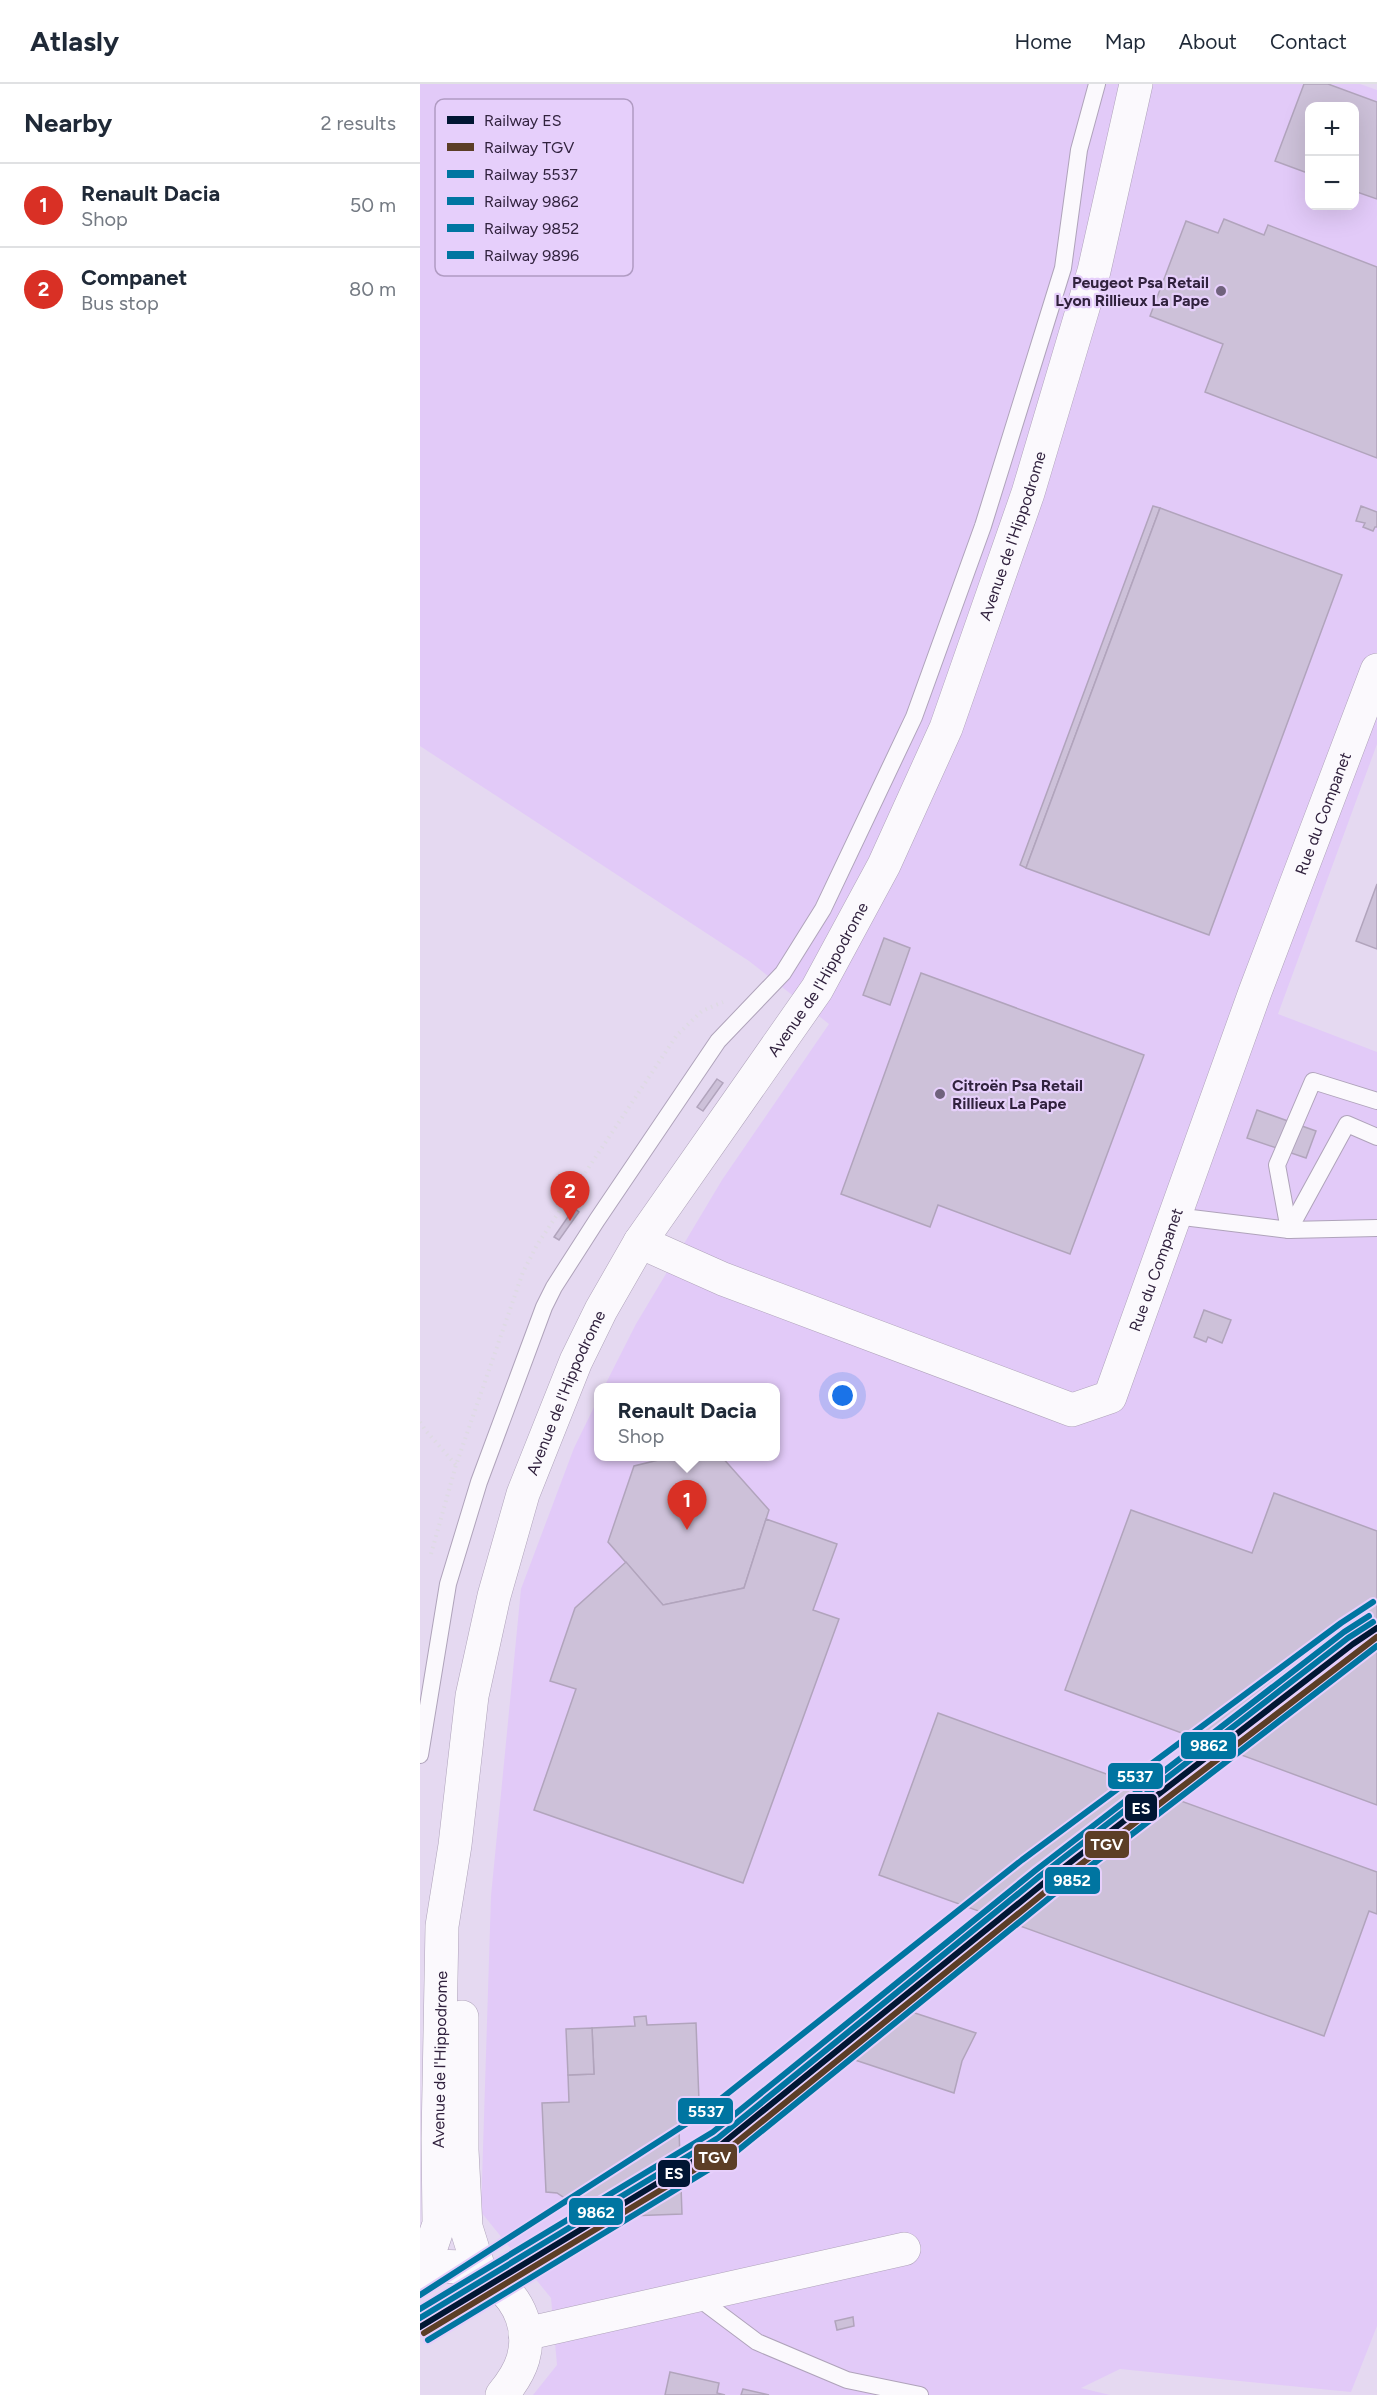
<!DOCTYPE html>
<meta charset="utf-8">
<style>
:root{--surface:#fff;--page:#f2f2f3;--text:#1f2937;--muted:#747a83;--line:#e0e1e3;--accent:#d93025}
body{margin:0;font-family:Figtree,sans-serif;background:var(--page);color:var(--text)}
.controls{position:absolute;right:18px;top:18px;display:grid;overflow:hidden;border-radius:12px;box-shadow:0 6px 24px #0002}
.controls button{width:54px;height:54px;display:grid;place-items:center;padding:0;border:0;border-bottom:2px solid var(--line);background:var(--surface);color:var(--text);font:30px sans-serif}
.you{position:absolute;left:423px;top:1312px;width:21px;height:21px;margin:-15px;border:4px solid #fff;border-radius:50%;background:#1a73e8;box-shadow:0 0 0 9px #1a73e833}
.badge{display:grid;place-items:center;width:39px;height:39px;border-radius:50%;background:var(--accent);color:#fff;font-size:20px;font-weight:700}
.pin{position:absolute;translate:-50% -50px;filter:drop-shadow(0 2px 3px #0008)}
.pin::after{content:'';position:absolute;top:32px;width:21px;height:18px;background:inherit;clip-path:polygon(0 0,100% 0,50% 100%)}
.popup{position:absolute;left:174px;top:1299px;width:186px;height:78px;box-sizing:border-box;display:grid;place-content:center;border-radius:12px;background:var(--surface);filter:drop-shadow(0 2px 4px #0005);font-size:20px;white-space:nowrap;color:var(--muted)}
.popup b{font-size:22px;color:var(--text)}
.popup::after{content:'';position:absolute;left:50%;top:100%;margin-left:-12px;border:12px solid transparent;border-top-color:var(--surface)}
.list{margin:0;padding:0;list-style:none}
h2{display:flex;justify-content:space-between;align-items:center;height:78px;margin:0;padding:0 24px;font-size:26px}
h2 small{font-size:20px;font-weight:400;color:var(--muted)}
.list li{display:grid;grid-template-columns:39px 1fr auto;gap:18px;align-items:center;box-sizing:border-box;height:84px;padding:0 24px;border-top:2px solid var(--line)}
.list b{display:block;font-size:22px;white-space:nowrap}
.list p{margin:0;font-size:20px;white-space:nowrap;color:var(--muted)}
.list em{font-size:20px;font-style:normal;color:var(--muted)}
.map{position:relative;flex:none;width:957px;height:2311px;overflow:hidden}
header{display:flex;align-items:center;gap:36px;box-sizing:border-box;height:84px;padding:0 30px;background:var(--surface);border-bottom:2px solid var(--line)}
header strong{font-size:28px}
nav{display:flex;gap:33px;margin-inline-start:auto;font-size:21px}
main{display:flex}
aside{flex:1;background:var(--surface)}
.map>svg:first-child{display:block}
.built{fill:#e2caf8;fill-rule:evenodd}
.building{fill:#cdc1d9;stroke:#b1a4bc;stroke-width:1.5}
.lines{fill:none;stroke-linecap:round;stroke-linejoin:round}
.lane-casing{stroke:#afa3ba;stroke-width:18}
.street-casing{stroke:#afa3ba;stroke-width:34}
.secondary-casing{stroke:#afa3ba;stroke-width:34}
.path{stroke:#dedae3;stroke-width:4;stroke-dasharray:1.5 4.5;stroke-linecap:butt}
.lane{stroke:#fbf9fd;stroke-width:16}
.street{stroke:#fbf9fd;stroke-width:33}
.secondary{stroke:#fbf9fd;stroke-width:33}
.rail-1-casing{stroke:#e6cffb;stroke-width:10}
.rail-2-casing{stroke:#e6cffb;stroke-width:10}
.rail-3-casing{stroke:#e6cffb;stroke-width:10}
.rail-4-casing{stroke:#e6cffb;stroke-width:10}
.rail-5-casing{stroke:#e6cffb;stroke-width:10}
.rail-6-casing{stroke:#e6cffb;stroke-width:10}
.rail-1{stroke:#011633;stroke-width:6}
.rail-2{stroke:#5c3e26;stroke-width:6}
.rail-3{stroke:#0075a1;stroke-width:6}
.rail-4{stroke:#0075a1;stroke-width:6}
.rail-5{stroke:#0075a1;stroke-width:6}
.rail-6{stroke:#0075a1;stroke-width:6}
.poi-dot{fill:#70627d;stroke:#e6cffb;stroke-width:2}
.labels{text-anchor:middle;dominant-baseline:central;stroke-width:4.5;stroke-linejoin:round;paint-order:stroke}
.poi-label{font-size:16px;font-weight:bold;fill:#31223e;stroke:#e6cffb;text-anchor:end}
.street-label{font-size:16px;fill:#31223e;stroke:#e6cffb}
.key{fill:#e6cffb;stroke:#b09bc2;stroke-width:1.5}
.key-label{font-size:16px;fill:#31223e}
.line-badge{stroke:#e6cffb;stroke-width:2}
.badge-label{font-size:16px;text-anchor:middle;font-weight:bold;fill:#fff}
</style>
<header>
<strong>Atlasly</strong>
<nav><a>Home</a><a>Map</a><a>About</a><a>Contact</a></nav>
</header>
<main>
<aside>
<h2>Nearby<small>2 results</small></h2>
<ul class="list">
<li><span class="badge">1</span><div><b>Renault Dacia</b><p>Shop</p></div><em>50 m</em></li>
<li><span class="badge">2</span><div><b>Companet</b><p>Bus stop</p></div><em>80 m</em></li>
</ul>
</aside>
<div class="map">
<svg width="957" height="2311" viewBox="0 0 957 2311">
<rect width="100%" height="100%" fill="#e5d9f1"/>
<path class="built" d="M0,0H940L957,6V660L858,930L957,968V2242L931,2308L700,2285L661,2304L690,2311H113L137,2281L131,2214L61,2128L71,1812L101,1505L154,1364L178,1315V1372H356V1304L184,1303L216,1240L302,1096L409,940L329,877L0,662ZM890,22H934V122H890Z"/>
<g class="building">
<polygon points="884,0 908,0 957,18 957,115 934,107 934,22 890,22 890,90 855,77"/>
<polygon points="804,135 844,151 848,141 957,183 957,374 785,308 803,260 730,232 766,137 798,149"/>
<polygon points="733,422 740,424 606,784 600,781"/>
<polygon points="941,422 957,428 957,443 955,443 953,447 943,443 945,439 936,437"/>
<polygon points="740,424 922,491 789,851 606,784"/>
<polygon points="957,800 957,865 936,857"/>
<polygon points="464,854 490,864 470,921 443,911"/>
<polygon points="501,889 724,971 650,1170 518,1121 510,1143 421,1110"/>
<polygon points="297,995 303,999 283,1027 277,1023"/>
<polygon points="837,1026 896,1047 886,1074 827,1054"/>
<polygon points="154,1124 159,1128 139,1156 134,1153"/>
<polygon points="784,1226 811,1236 802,1259 788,1253 786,1258 774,1253"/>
<polygon points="255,1372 301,1372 349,1426 324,1504 243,1521 188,1458 214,1382"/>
<polygon points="854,1409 957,1447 957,1721 645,1606 711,1426 832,1469"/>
<polygon points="346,1435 417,1460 393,1526 419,1535 323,1799 114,1726 156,1605 130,1597 155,1524 206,1478 243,1521 324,1504"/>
<polygon points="518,1629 957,1788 957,1830 949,1827 904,1952 459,1791"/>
<polygon points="455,1916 556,1949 542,1977 534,2009 435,1976"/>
<polygon points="226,1932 227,1941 276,1939 279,2017 258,2018 262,2130 154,2134 151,2122 146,2115 137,2109 126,2108 122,2019 149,2018 148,1991 174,1990 172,1944 215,1942 214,1933"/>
<polygon points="172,1944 174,1990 148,1991 146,1945"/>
<polygon points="433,2233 434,2242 417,2246 415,2237"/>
<polygon points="250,2288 299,2299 297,2309 305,2311 245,2311"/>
<polygon points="323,2305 349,2311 321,2311"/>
</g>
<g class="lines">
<defs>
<g id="lane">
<polyline points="755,1132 869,1146 957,1144"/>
<polyline points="869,1146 857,1081 893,997 957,1017"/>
<polyline points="869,1146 927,1040 957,1053"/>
<polyline points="0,1671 28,1500 59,1398 124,1223 134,1203 177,1136 298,957 363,889 403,825 494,633 563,442 643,184 659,66 677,0"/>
<polyline points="277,2213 337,2258 427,2296 500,2311"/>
</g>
<g id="street">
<path id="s1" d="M220,1158L303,1195L652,1326L690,1313L835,908L957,586"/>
<polyline points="105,2250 484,2165"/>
</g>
<g id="secondary">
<polyline points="42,1933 42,2066 46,2143 60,2188"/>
<path id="s2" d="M3,2187L19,2140L18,2055L22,1842L35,1761L52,1612L74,1512L103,1410L156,1277L181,1226L220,1158L397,905L464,781L526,644L608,409L674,187L716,0"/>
<path d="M0,2189C55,2164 120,2216 103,2275C99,2289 91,2300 82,2311"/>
</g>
</defs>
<use href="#lane" class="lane-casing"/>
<use href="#street" class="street-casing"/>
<use href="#secondary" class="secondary-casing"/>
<g class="path">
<polyline points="0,1338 6,1347 36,1381"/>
<polyline points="11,1470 36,1381 103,1188 117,1161 257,951 282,927 303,918"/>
</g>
<use href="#lane" class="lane"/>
<use href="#street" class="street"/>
<use href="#secondary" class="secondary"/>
<defs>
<polyline id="rail-1" points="0,2243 302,2060 625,1798 933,1560 957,1544"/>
<polyline id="rail-2" points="4,2249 307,2066 630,1804 957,1553"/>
<polyline id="rail-3" points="0,2211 283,2029 602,1776 921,1539 953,1518"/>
<polyline id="rail-4" points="0,2234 298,2054 620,1792 928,1554 953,1538"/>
<polyline id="rail-5" points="8,2256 311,2072 634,1810 957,1562"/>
<polyline id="rail-6" points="0,2225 293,2048 616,1786 924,1548 949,1532"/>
</defs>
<use href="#rail-1" class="rail-1-casing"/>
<use href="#rail-2" class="rail-2-casing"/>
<use href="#rail-3" class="rail-3-casing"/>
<use href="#rail-4" class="rail-4-casing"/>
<use href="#rail-5" class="rail-5-casing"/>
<use href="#rail-6" class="rail-6-casing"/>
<use href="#rail-1" class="rail-1"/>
<use href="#rail-2" class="rail-2"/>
<use href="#rail-3" class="rail-3"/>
<use href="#rail-4" class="rail-4"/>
<use href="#rail-5" class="rail-5"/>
<use href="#rail-6" class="rail-6"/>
</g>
<g class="poi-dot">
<circle cx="801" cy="207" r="6"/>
<circle cx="520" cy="1010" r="6"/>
</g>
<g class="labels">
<g class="poi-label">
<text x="789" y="198">Peugeot Psa Retail<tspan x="789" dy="18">Lyon Rillieux La Pape</tspan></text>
<text x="532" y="1001" text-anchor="start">Citroën Psa Retail<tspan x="532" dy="18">Rillieux La Pape</tspan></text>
</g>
<g class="street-label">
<text stroke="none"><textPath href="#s2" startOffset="1870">Avenue de l'Hippodrome</textPath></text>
<text stroke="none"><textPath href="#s1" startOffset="1125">Rue du Companet</textPath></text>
<text stroke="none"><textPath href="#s2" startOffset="1384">Avenue de l'Hippodrome</textPath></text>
<text stroke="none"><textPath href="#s1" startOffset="639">Rue du Companet</textPath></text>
<text stroke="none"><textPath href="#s2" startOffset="898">Avenue de l'Hippodrome</textPath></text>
<text stroke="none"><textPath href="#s2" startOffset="214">Avenue de l'Hippodrome</textPath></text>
</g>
</g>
<rect x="15" y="15" width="198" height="177" rx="9" class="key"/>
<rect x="27" y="32" width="27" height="8" fill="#011633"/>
<rect x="27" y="59" width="27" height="8" fill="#5c3e26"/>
<rect x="27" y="86" width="27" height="8" fill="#0075a1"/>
<rect x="27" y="113" width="27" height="8" fill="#0075a1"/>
<rect x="27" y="140" width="27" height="8" fill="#0075a1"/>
<rect x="27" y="167" width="27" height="8" fill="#0075a1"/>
<g class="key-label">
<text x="64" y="42">Railway ES</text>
<text x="64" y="69">Railway TGV</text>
<text x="64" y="96">Railway 5537</text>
<text x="64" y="123">Railway 9862</text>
<text x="64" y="150">Railway 9852</text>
<text x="64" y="177">Railway 9896</text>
</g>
<g class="line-badge">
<rect x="760" y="1647" width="57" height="29" rx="6" fill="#0075a1"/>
<rect x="687" y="1678" width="57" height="28" rx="6" fill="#0075a1"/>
<rect x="704" y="1709" width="34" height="29" rx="6" fill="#011633"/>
<rect x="664" y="1746" width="46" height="29" rx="6" fill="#5c3e26"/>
<rect x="624" y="1782" width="57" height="29" rx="6" fill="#0075a1"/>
<rect x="257" y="2013" width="57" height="28" rx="6" fill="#0075a1"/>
<rect x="273" y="2059" width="45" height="28" rx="6" fill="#5c3e26"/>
<rect x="237" y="2075" width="34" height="29" rx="6" fill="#011633"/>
<rect x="148" y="2113" width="56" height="29" rx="6" fill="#0075a1"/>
</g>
<g class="badge-label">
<text x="789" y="1667">9862</text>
<text x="715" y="1698">5537</text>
<text x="721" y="1730">ES</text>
<text x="687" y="1766">TGV</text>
<text x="652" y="1802">9852</text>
<text x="286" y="2033">5537</text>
<text x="295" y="2079">TGV</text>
<text x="254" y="2095">ES</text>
<text x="176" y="2134">9862</text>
</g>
</svg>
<div class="controls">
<button>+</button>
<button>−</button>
</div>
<div class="you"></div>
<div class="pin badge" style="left:267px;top:1446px">1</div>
<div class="popup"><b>Renault Dacia</b>Shop</div>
<div class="pin badge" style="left:150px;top:1137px">2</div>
</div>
</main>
